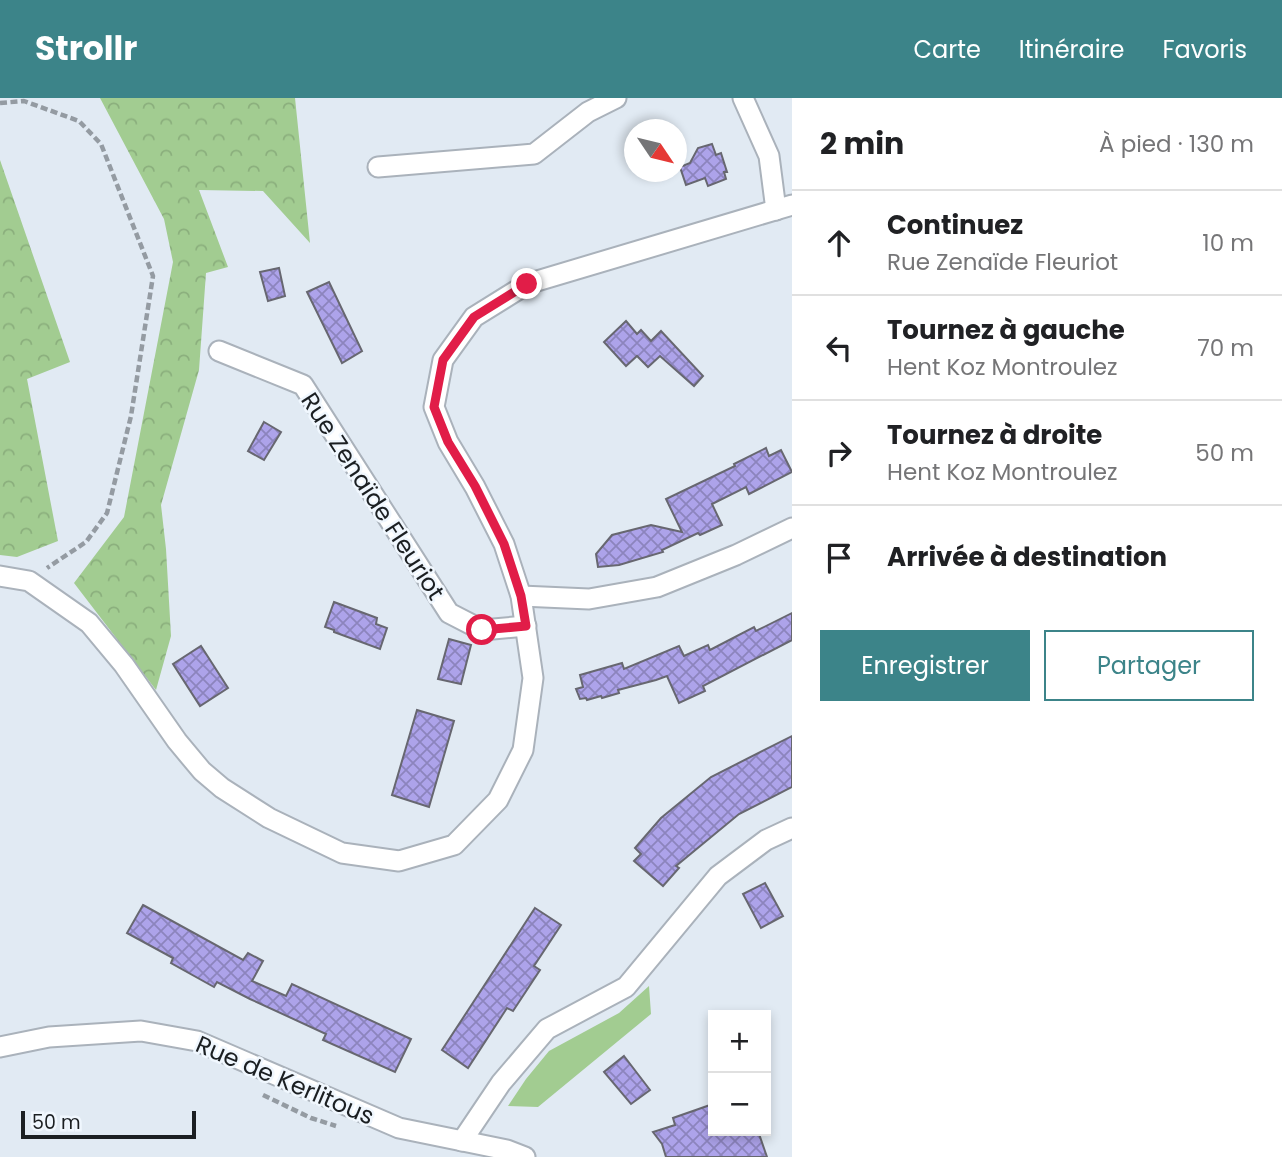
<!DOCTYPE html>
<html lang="fr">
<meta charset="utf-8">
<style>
:root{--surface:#fff;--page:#f2f2f2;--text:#202124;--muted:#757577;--line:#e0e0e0;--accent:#3c8489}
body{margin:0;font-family:Poppins,sans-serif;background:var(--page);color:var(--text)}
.controls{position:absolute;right:21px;bottom:21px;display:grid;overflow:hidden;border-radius:0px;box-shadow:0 4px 10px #0003}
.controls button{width:63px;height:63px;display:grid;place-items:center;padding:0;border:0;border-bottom:2px solid var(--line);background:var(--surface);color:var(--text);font:35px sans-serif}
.compass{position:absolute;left:624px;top:21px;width:63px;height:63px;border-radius:50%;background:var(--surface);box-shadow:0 4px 10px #0003;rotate:125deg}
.scale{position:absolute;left:21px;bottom:18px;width:175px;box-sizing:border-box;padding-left:7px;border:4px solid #1b1f22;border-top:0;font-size:19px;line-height:24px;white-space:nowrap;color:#1b1f22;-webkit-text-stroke:5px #f0f7fe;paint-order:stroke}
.stop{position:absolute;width:21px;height:21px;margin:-16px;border:5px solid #e11d48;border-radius:50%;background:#fff}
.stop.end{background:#e11d48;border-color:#fff;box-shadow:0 2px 7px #0008}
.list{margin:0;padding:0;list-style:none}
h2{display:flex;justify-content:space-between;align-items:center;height:91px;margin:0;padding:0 28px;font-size:30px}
h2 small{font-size:23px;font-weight:400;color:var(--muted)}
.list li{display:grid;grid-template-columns:46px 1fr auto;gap:21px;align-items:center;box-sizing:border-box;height:105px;padding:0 28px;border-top:2px solid var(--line)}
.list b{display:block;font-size:26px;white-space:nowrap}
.list p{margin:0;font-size:23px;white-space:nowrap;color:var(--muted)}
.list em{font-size:23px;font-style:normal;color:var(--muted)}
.actions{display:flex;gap:14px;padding:21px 28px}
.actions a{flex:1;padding:16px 0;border:2px solid var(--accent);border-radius:0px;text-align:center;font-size:24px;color:var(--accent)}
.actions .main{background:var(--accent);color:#fff}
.icon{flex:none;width:38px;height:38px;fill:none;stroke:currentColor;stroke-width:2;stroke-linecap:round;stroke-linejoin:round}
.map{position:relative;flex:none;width:792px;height:1059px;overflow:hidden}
header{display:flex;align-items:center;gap:42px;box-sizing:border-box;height:98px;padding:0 35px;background:var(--accent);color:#fff}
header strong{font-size:33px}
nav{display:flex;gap:38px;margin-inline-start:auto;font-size:24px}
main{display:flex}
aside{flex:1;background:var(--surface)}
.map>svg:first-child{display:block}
.grass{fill:#a2cc91}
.forest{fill:url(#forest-crowns)}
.building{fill:url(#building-cross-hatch);stroke:#676770;stroke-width:2}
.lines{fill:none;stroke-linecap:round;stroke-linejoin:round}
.street-casing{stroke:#aab2bb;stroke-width:23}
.path{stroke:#949ba2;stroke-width:4.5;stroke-dasharray:7 3.5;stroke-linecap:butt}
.street{stroke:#fff;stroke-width:19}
.route{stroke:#e11d48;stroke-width:9}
.labels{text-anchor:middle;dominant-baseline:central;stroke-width:5;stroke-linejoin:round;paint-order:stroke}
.street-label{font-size:24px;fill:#1b1f22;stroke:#f0f7fe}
</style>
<header>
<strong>Strollr</strong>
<nav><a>Carte</a><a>Itinéraire</a><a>Favoris</a></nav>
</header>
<main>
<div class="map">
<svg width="792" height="1059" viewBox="0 0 792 1059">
<defs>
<pattern id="forest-crowns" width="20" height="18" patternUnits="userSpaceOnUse" patternTransform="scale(1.75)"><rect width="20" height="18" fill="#a2cc91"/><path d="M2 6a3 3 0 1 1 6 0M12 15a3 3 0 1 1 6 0" fill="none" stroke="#8baf7d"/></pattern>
<pattern id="building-cross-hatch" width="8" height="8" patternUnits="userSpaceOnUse" patternTransform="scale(1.75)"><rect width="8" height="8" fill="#ada3ea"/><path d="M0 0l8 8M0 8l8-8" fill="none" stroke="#8c84bd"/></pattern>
</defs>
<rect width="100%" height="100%" fill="#e1eaf3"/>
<polygon class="grass" points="649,888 651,916 538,1009 508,1008 526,981 549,953 619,915"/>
<g class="forest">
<polygon points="100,0 295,0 310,145 263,93 199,92 228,169 206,175 199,272 161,407 166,451 171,538 156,592 74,485 124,419 173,164 164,121"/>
<polygon points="0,62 70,264 27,281 58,443 17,459 0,457"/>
</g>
<g class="building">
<polygon points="712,46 716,57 721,55 727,74 724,74 726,81 708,88 705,80 686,87 680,69 690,65 698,50"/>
<polygon points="279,170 285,198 268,203 260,174"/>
<polygon points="329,184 362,253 342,265 307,194"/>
<polygon points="626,223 637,236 641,232 651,243 661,233 703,278 694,288 660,258 648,269 637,258 626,268 604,244"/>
<polygon points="264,324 281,334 264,362 248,353"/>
<polygon points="766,350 769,358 781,352 792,374 749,396 746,389 712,406 722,427 700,437 698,435 662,452 663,454 619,467 598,469 596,456 612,437 651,427 682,434 666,401 735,368 734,366"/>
<polygon points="334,504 377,520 376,526 387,530 380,551 334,534 334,532 325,529"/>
<polygon points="792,515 792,542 703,588 705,593 679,605 667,578 656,582 618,592 619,595 602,600 601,598 587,602 586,600 580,601 576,591 583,589 580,577 622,565 624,571 679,548 684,558 708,547 710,552 754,529 756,533"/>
<polygon points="449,541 471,547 461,586 438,581"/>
<polygon points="201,548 228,590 200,608 173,566"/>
<polygon points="417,612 454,623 429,709 392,697"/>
<polygon points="792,638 792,689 739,716 676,768 679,770 663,788 634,763 641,756 635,750 661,720 711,679"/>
<polygon points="765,785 783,818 761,830 743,796"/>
<polygon points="143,807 243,862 248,855 263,863 252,883 286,898 292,886 411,941 395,974 323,942 326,936 250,901 217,884 214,889 171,865 173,860 127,835"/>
<polygon points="535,810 561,827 534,868 540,872 513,913 507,910 468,970 442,952"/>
<polygon points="624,958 650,992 631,1006 604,974"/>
<polygon points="713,1006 713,1033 758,1033 767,1059 666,1059 662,1046 653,1034 675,1027 673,1020"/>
</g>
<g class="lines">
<defs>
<g id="street">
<polyline points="743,0 769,58 776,112"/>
<polyline points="378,69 534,56 588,14 616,0"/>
<polyline points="219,253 303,287 449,515 482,532 526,528"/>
<polyline points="0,478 29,483 89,525 124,567 177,643 202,673 222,690 269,720 342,755 399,763 454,747 498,702 523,652 533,580 521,498 504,446 475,389 448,344 434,309 443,262 474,219 527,186 792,107"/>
<polyline points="521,498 589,501 657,489 736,457 792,430"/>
<polyline points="0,949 49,939 141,933 197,943 399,1030 507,1052 525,1059"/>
<polyline points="462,1043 501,985 547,931 626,889 718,778 766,742 792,730"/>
</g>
</defs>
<use href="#street" class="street-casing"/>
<g class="path">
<polyline points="0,5 24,3 79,23 101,46 153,178 131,318 107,415 86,444 47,470"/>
<polyline points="263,997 311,1020 336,1028"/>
</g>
<use href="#street" class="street"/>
</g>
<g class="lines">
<polyline class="route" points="482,532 526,528 521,498 504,446 475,388 448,344 434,309 443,262 474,219 527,186"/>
</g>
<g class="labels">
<g class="street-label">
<text transform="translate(373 398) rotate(57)">Rue Zenaïde Fleuriot</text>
<text transform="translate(285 982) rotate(23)">Rue de Kerlitous</text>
</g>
</g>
</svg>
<div class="controls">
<button>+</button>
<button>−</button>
</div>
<svg class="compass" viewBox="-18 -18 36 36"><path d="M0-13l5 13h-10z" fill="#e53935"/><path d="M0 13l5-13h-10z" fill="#757577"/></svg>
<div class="scale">50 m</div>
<div class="stop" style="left:482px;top:532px"></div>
<div class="stop end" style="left:527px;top:186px"></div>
</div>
<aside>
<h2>2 min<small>À pied · 130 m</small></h2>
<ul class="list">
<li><svg class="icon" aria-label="ahead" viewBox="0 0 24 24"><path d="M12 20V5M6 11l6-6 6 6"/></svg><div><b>Continuez</b><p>Rue Zenaïde Fleuriot</p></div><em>10 m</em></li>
<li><svg class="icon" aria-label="left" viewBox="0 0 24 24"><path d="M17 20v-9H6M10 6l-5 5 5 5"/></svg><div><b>Tournez à gauche</b><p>Hent Koz Montroulez</p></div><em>70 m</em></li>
<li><svg class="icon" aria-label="right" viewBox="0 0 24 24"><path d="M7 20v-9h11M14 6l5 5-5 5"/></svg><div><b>Tournez à droite</b><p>Hent Koz Montroulez</p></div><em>50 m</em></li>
<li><svg class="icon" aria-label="arrive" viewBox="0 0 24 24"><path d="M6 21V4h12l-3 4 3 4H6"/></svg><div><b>Arrivée à destination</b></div></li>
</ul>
<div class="actions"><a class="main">Enregistrer</a><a>Partager</a></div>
</aside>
</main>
